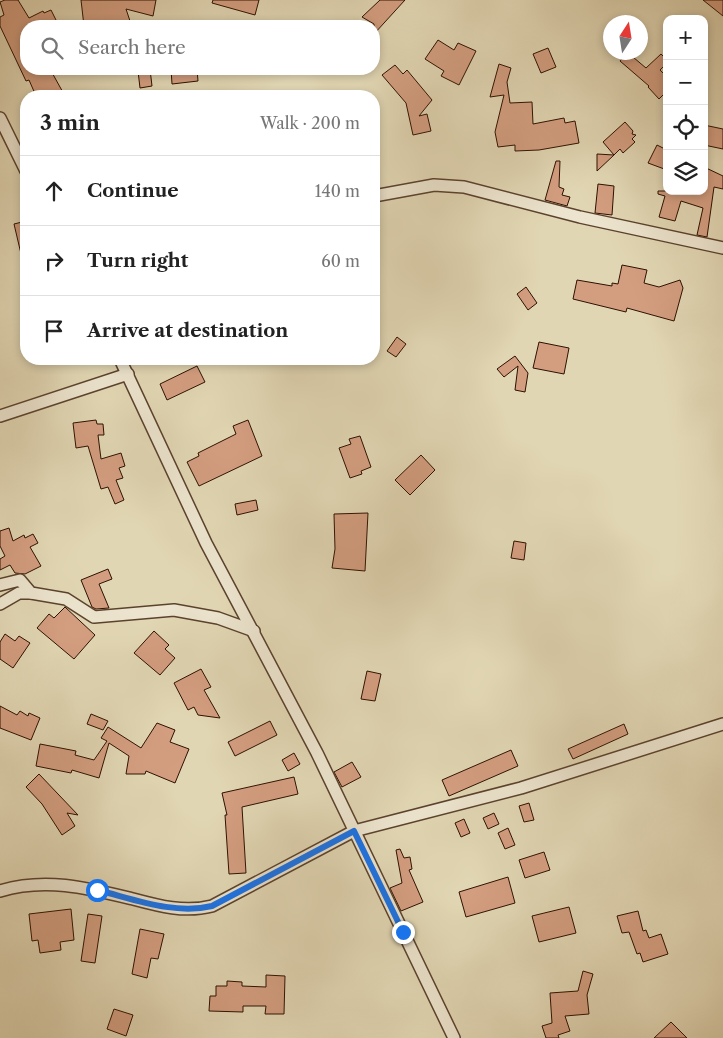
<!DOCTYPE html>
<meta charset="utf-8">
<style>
:root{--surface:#fff;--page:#f2f2f2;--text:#222;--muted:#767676;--line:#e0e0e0}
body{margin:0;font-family:"Libre Caslon Text",serif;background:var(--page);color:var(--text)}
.controls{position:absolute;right:15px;top:15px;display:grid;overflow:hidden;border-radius:10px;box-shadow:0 2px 8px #0003}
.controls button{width:45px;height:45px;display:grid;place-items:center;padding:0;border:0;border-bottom:1px solid var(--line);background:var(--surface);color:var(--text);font:25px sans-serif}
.compass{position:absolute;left:603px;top:15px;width:45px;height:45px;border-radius:50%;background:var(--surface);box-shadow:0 2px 8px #0003;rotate:12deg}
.stop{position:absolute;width:15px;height:15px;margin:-11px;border:4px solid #1a73e8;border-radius:50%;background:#fff}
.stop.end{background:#1a73e8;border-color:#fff;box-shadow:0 1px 5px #0008}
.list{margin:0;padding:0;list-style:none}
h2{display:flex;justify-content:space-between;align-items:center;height:65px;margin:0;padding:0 20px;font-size:21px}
h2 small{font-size:16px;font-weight:400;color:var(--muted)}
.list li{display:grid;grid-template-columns:32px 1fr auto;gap:15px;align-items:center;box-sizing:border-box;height:70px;padding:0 20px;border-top:1px solid var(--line)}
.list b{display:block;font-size:19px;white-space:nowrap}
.list em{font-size:16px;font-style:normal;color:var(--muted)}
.icon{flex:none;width:28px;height:28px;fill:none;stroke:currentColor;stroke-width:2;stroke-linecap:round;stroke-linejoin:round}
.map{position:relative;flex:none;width:723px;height:1038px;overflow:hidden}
.search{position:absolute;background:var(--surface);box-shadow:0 2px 8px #0003;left:20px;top:20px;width:360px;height:55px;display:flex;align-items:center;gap:12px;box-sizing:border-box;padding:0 18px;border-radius:20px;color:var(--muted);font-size:19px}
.panel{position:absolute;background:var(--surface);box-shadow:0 2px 8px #0003;left:20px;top:90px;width:360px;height:275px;border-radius:20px}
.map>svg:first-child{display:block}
.building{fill:#d39e80;stroke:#2e1000}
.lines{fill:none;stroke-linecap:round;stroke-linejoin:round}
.street-casing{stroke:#5b422d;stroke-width:14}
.street{stroke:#ece4ce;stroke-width:11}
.route{stroke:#1a73e8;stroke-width:6}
</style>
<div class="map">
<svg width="723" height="1038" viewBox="0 0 723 1038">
<rect width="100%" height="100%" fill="#e1d6b3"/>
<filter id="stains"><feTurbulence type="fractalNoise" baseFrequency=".004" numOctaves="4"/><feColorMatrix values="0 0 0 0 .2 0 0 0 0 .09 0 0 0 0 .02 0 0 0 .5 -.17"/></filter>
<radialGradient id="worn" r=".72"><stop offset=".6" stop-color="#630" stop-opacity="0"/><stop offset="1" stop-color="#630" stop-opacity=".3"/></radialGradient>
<g class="building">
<polygon points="5,0 18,0 29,18 43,11 44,13 51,10 59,26 26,26 26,69 50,69 65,96 36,96 29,80 26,81 0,26 0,17 4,15 0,2"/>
<polygon points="81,0 156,0 153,16 126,9 130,21 116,26 84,26"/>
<polygon points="213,0 259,0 255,15 212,3"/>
<polygon points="380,0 405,0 374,34 374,24 362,17"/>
<polygon points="703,0 723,0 723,16"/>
<polygon points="438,40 454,50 458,43 476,51 459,85 441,76 444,71 425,59"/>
<polygon points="548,48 556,67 541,73 533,54"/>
<polygon points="627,52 646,68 661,54 667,60 667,63 660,70 667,77 667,91 659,99 648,87 649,86 620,61"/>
<polygon points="499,64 511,68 507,82 510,103 532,102 533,124 564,118 565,123 575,121 579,143 539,150 515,151 515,145 498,147 495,132 504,95 490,97"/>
<polygon points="395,65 403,74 407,70 432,100 419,116 427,114 431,131 413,135 406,103 382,75"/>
<polygon points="150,69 152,86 140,88 138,71"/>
<polygon points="171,69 197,69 198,81 172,84"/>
<polygon points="625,122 633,131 632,134 636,135 632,139 635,142 623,153 620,149 614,155 603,142"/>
<polygon points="704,125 723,129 723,149 704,145"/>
<polygon points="657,145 667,150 667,170 648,163"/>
<polygon points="597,154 614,155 597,171"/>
<polygon points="556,161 560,161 559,187 564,189 562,195 570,197 567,206 545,200"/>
<polygon points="704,167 723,176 723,189 714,187 707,237 697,235 703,208 681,201 675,221 659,217 665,196 658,194 658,191 704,191"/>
<polygon points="598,184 614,186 612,215 595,213"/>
<polygon points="26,221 26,258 22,258 14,224"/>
<polygon points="622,265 647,270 644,283 659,287 680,280 683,288 674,321 627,308 626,312 573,299 577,280 612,286 612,283 618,284"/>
<polygon points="526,287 537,303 528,310 517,294"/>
<polygon points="397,337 406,344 396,357 387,351"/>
<polygon points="539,342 569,348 564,374 533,368"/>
<polygon points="515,356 528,373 525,392 515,390 518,366 504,377 497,369"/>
<polygon points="197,366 205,382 167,400 160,384"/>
<polygon points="96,420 97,424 103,424 104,435 98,435 101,459 121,453 125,466 119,468 123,478 116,480 124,500 115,504 108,487 101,489 88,446 76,448 73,423"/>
<polygon points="248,420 262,456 199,486 187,462 199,456 198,453 236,434 233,426"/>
<polygon points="360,436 371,467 361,471 362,474 350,478 339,448 351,444 349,439"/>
<polygon points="421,455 435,470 410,495 395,480"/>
<polygon points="256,500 258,510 237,515 235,504"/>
<polygon points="368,513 365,571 332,568 335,549 334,514"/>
<polygon points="9,528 13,541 24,535 25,538 33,534 38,543 30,547 41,566 25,574 15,573 10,565 0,570 0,559 5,556 0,546 0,531"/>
<polygon points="514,541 526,543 524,560 511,558"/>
<polygon points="108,569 112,579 99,584 109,608 96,609 92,607 81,580"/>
<polygon points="65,607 95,635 74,659 37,628 49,614 54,618"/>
<polygon points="154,631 169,645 165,649 175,658 160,675 134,653"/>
<polygon points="5,634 15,641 19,636 30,643 13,668 0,659 0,642"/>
<polygon points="201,669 211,687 204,690 220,718 198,715 194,707 188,710 174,683"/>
<polygon points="367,671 381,674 375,701 361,699"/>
<polygon points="0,706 17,715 20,711 28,716 29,713 40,718 31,740 0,728"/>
<polygon points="91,714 108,721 103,730 87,724"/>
<polygon points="270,721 277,735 235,756 228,742"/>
<polygon points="157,723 175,730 170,742 189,749 175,783 146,771 145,774 126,774 129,756 109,743 99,778 72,770 71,773 36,766 40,744 76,751 75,755 94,760 107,741 101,738 108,727 141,748"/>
<polygon points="624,724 628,734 573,759 568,749"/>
<polygon points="511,750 518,766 449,796 442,780"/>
<polygon points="294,753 300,764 288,771 282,760"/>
<polygon points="352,762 361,777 342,787 334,772"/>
<polygon points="39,774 78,815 67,813 75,826 62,835 42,804 26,787"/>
<polygon points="294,777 298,794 242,807 246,873 229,874 225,815 227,815 222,793"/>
<polygon points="529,803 534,820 524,822 519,806"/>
<polygon points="494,813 499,824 488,829 483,818"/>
<polygon points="464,819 470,833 461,837 455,823"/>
<polygon points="508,828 515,845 505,849 498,833"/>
<polygon points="400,849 404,858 410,857 412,869 409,870 423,902 401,911 390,888 402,883 396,850"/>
<polygon points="544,852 550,870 525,878 519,860"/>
<polygon points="508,877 515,903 466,917 459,892"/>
<polygon points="569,907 576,933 539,942 532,916"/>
<polygon points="71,909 74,940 60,942 61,950 40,953 38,940 32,941 29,914"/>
<polygon points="638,911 643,931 646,930 649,938 661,934 668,954 643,962 640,953 637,954 629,932 622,933 617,916"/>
<polygon points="88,914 102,916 95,963 81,961"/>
<polygon points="140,929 164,934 158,959 151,958 147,978 132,974"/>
<polygon points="583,971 593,974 587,995 589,1014 565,1016 570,1031 558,1035 559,1038 546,1038 542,1026 552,1023 550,993 578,991"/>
<polygon points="266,975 285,976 284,1014 265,1014 266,1006 243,1006 243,1012 209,1011 210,996 216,996 216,986 227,986 227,981 242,982 242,986 266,987"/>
<polygon points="114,1009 133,1015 126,1036 107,1029"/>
<polygon points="671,1022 687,1038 654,1038"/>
</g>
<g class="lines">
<defs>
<g id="street">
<polyline points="0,118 26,171"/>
<polyline points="374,196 434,185 464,187 580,217 723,248"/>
<polyline points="120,359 206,543 317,753 454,1038"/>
<polyline points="0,416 128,374"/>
<polyline points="0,585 20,580 31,593 66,599 94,617 174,610 218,618 254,631"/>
<polyline points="0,604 19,593 31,593"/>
<path d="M0,891C45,877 88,888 133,899C159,906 185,913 212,906L354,831L521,788L723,724"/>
</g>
</defs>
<use href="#street" class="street-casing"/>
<use href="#street" class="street"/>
</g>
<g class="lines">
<path class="route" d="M97,890C134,899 174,915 212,906L354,831L403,932"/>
</g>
<rect width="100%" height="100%" filter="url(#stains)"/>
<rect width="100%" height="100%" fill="url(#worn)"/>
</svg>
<div class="controls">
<button>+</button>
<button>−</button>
<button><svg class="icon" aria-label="locate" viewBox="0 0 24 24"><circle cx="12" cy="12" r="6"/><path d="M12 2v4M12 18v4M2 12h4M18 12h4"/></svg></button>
<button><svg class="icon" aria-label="layers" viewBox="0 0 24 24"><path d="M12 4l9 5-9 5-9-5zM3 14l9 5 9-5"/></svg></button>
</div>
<svg class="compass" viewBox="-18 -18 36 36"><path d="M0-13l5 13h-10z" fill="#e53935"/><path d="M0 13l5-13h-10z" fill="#767676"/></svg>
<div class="stop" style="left:97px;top:890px"></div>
<div class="stop end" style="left:403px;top:932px"></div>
<div class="search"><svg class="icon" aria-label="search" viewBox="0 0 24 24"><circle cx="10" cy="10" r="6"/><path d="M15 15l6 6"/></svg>Search here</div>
<section class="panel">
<h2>3 min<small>Walk · 200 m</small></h2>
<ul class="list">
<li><svg class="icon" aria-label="ahead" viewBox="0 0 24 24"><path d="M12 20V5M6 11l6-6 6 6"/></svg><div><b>Continue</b></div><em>140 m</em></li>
<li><svg class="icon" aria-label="right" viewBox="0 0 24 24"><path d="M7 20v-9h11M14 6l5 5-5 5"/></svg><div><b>Turn right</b></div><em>60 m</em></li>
<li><svg class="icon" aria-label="arrive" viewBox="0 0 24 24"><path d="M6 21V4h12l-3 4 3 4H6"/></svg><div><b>Arrive at destination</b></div></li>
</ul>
</section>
</div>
